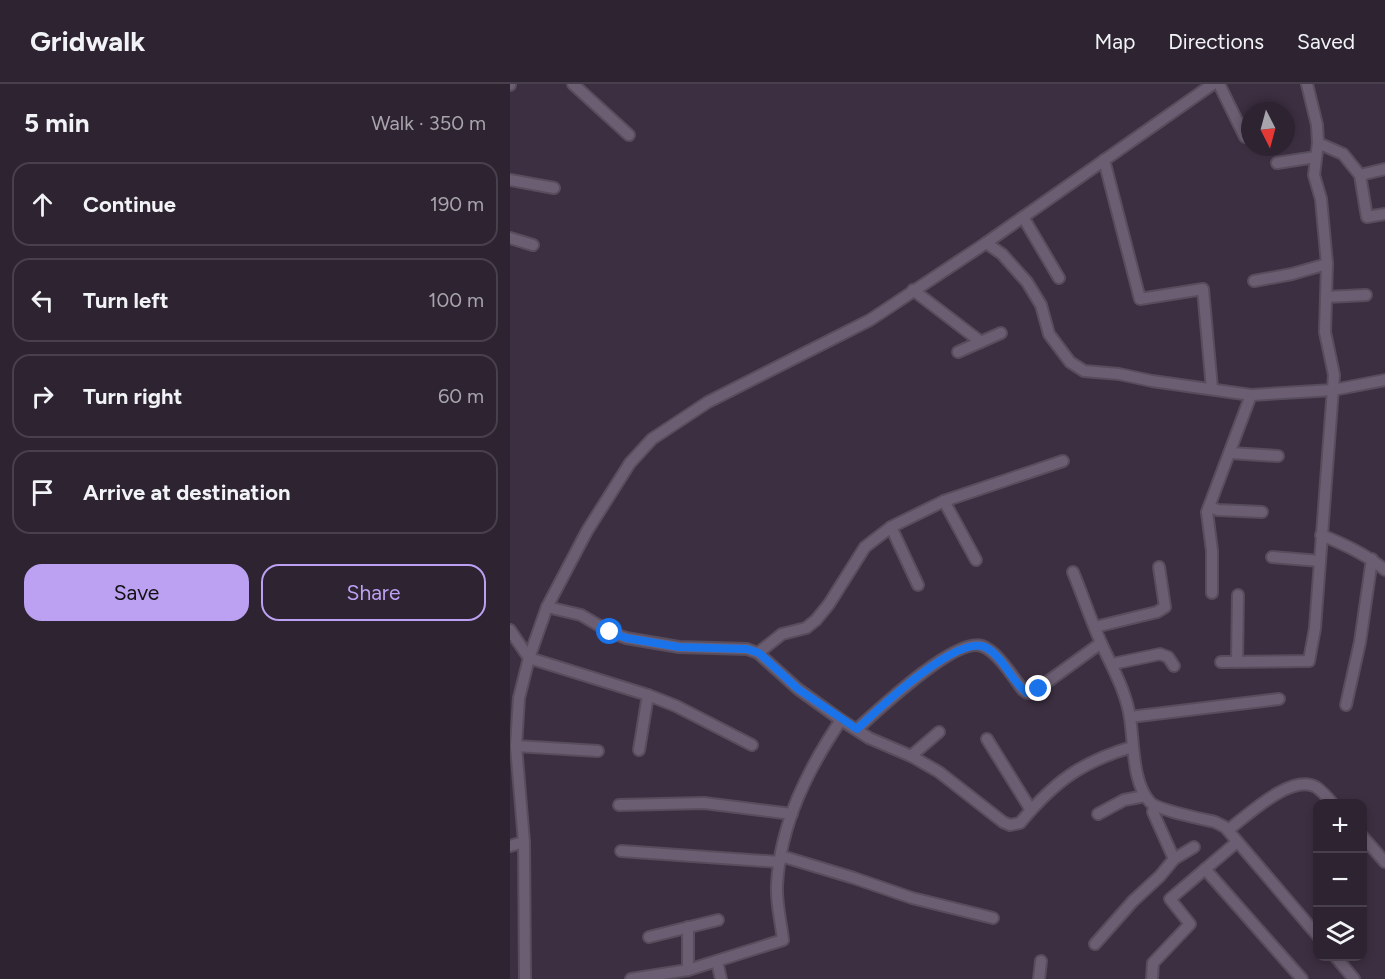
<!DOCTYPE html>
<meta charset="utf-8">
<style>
:root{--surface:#2d2331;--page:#392f3d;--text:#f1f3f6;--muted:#a7a4ab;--line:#48404d;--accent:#bca0f2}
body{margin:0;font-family:Figtree,sans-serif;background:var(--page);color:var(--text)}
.controls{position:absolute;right:18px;bottom:18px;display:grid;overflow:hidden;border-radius:12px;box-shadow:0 3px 9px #0003}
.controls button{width:54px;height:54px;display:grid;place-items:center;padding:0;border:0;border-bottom:2px solid var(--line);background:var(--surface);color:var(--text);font:30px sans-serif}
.compass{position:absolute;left:731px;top:18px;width:54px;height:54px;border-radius:50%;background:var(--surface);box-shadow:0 3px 9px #0003;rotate:174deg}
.stop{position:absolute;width:18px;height:18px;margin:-14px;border:4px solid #1a73e8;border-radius:50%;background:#fff}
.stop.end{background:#1a73e8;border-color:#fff;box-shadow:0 2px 6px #0008}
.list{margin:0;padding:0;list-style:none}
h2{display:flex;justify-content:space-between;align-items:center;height:78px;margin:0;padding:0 24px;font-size:26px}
h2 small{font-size:20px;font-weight:400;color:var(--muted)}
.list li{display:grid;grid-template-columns:39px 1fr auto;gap:18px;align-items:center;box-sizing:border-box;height:84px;margin:0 12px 12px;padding:0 12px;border:2px solid var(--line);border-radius:18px}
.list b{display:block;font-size:22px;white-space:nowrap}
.list em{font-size:20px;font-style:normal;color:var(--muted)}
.actions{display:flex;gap:12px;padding:18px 24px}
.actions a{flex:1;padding:14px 0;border:2px solid var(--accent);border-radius:18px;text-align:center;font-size:21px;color:var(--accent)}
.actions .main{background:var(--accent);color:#111}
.icon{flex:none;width:33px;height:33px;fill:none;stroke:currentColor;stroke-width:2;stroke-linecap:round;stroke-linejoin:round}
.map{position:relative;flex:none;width:875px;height:895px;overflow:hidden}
header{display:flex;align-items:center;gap:36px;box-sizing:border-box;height:84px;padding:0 30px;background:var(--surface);border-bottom:2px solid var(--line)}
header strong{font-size:28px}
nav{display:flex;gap:33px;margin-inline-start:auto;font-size:21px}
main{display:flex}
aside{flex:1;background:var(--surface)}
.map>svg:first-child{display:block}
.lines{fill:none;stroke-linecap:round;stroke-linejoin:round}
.minor-casing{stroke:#584d5c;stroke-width:14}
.minor{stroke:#6c5e72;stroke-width:10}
.route{stroke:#1a73e8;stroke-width:8}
</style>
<header>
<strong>Gridwalk</strong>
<nav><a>Map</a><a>Directions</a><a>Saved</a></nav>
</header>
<main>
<aside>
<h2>5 min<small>Walk · 350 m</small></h2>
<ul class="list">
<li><svg class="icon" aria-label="ahead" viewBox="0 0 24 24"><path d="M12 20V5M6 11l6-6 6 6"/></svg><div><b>Continue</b></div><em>190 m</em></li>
<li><svg class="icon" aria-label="left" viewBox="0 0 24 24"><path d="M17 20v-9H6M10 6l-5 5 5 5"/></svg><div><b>Turn left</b></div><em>100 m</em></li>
<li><svg class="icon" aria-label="right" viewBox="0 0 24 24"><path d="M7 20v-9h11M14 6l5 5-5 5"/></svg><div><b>Turn right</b></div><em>60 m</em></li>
<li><svg class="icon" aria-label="arrive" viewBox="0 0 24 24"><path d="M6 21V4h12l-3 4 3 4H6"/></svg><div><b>Arrive at destination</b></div></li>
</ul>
<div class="actions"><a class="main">Save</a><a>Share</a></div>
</aside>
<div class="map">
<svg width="875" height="895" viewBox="0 0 875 895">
<rect width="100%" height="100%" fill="#3c2f41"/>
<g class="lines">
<defs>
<g id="minor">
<polyline points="63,0 119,51"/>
<polyline points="709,0 735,53"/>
<polyline points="0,1 0,0"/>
<polyline points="808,59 833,70 850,91 857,133 875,130"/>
<polyline points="594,76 630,215 693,205 702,305"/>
<polyline points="767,79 806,73"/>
<polyline points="850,91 875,85"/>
<polyline points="0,96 44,104"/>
<polyline points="513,133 549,194"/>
<polyline points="0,154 23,161"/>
<polyline points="476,159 492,170 517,198 531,221 539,250 560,278 574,287 609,290 642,297 741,311 823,306 875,296"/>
<polyline points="744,197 782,190 817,180"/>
<polyline points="403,206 471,258"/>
<polyline points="816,213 856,211"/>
<polyline points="448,268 491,249"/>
<polyline points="720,369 768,372"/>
<polyline points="434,417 466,476"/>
<polyline points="699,423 708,426 752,428"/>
<polyline points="381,443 408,501"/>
<path d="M811,451C834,460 856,470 875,486"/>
<polyline points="762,473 810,477"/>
<path d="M563,488C573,512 581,537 592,561C603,585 616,607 620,634C624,658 622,699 640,718C647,726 693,735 705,738L715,743L808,852"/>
<polyline points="702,509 702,467 697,428 741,311"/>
<path d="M37,523L71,531L100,548L116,554L169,563L237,565L248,569L288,605L331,636L359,654L401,672L429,688L493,738L500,741L510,739C544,698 571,678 622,663"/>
<polyline points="585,543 647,528 655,523 649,483"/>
<polyline points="0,546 19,574 138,611 166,622 242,661"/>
<polyline points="248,569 272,550 296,544 306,536 319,520 355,463 381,443 434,417 553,377"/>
<polyline points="711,578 799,577 805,544 824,291 815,248 817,180 811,115 804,91 808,59 807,41 797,0"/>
<polyline points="727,578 728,511"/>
<polyline points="602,580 650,570 658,573 664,582"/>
<polyline points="836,621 850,558 862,475"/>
<polyline points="620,633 769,615"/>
<path d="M347,645C367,627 446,552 472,562C487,567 503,593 513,606L517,609H522L591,559"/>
<polyline points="477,655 521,726"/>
<polyline points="6,662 88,667"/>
<polyline points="129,666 138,611"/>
<polyline points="401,672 429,648"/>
<polyline points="109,721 194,719 282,730"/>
<polyline points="644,722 643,728 664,775"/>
<polyline points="588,730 614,716 635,712"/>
<path d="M718,746C737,732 781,689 806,703C812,707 818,714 823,720"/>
<polyline points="852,752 875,778"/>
<polyline points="0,762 14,758"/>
<polyline points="111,767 270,778"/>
<polyline points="271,772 344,794 402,814 483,834"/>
<polyline points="695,785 792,895"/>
<polyline points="178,843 178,886"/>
<polyline points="139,853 208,836"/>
<polyline points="585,860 623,817 650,792 664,775 684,763"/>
<polyline points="825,872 844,895"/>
<polyline points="207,878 211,895"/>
<polyline points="15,895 14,758 6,662 9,614 19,574 37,523 77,447 120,379 142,355 198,318 360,236 476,159 703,0"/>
<path d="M121,895L178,886L273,856C271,838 266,819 267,801C270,740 298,685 331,636"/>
<polyline points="529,895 531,877"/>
<polyline points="642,895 643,879 680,840 660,815 727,758"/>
</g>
</defs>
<use href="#minor" class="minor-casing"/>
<use href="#minor" class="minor"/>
</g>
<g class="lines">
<path class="route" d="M100,548L116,554L169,563L237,565L249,569L288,605L347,645C367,626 450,547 477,564C494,574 501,597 517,609H522L529,605"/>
</g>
</svg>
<div class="controls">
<button>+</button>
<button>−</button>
<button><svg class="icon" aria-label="layers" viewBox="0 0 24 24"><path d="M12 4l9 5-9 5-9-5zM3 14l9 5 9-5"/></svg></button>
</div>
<svg class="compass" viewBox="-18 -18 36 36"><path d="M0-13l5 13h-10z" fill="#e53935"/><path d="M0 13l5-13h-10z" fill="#a7a4ab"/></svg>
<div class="stop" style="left:100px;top:548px"></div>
<div class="stop end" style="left:529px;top:605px"></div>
</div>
</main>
